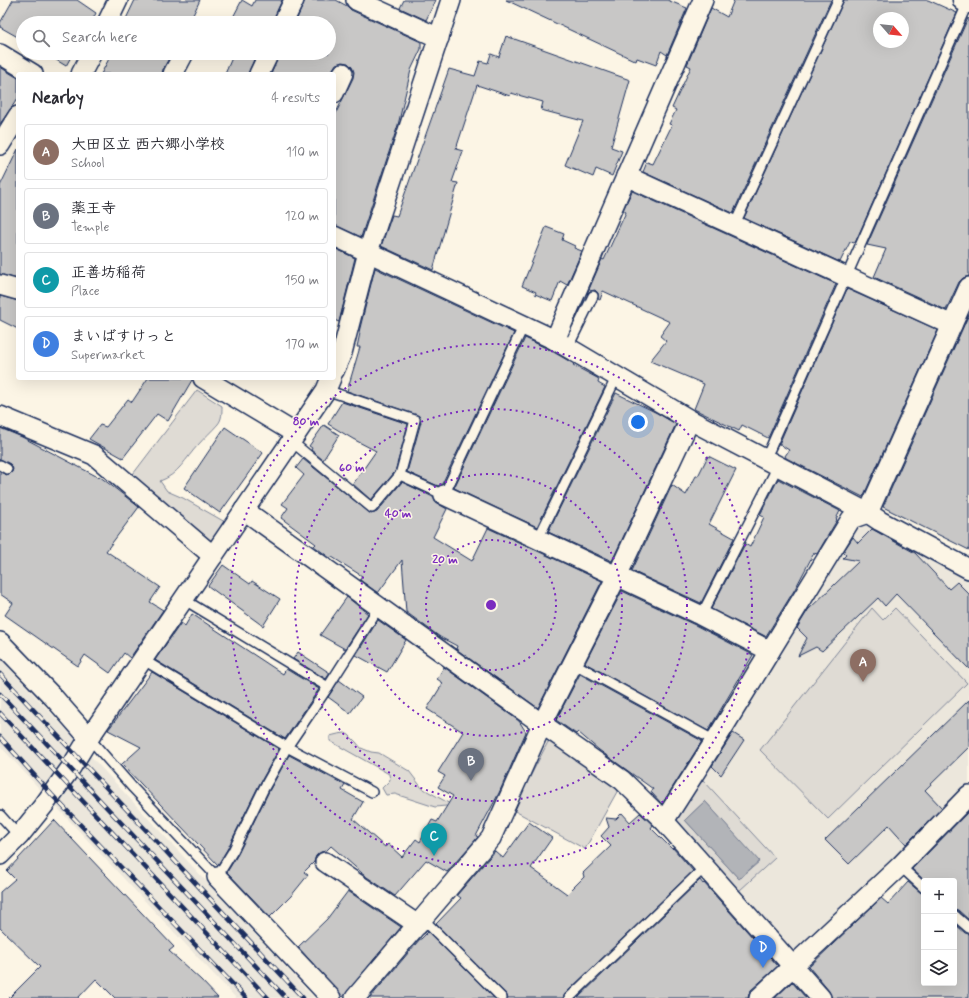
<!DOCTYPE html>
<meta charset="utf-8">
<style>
:root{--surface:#fff;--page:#f7f7f7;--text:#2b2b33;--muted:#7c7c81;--line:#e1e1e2;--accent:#1f6fb2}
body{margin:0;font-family:Mynerve,"Klee One",sans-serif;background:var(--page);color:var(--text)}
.controls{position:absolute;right:12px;bottom:12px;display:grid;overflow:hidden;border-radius:4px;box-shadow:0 4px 16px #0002}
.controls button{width:36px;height:36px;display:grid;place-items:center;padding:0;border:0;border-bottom:1px solid var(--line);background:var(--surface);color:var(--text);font:20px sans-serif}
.compass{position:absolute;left:873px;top:12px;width:36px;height:36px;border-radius:50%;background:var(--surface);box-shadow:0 4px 16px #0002;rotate:118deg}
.you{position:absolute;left:638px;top:422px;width:14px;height:14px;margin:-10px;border:3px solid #fff;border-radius:50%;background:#1a73e8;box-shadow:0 0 0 6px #1a73e833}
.badge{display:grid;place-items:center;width:26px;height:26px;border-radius:50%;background:var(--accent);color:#fff;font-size:13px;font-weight:700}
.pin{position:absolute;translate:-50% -33px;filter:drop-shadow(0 1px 2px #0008)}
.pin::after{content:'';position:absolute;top:21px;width:14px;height:12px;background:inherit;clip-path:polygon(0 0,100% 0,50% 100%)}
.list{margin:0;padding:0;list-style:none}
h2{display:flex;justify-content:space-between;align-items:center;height:52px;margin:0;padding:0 16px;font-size:17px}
h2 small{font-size:13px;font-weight:400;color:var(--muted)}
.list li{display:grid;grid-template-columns:26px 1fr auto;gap:12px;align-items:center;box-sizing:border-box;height:56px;margin:0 8px 8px;padding:0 8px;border:1px solid var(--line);border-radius:4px}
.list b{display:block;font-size:15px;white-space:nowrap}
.list p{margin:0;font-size:13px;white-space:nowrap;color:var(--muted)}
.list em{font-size:13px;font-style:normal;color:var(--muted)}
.icon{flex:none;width:22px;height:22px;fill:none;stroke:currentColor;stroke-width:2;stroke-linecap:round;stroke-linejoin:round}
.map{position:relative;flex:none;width:969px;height:998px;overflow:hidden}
.search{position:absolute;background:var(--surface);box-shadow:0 4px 16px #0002;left:16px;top:16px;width:320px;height:44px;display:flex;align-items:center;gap:10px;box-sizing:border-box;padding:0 14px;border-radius:22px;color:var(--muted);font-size:15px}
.panel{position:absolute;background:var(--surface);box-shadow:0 4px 16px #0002;left:16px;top:72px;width:320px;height:308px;border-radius:4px}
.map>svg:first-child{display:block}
.built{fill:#ece7dc}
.green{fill:#dfdbd4;stroke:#7d8599;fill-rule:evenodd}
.water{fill:#b2b4b8;stroke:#767f94}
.building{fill:#c8c7c6;stroke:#1b2f5e;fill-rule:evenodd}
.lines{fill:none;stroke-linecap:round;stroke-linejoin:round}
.lane-casing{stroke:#1b2f5e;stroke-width:12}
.street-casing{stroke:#1b2f5e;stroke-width:22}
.secondary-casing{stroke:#1b2f5e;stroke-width:25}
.lane{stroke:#fcf5e5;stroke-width:9}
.street{stroke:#fcf5e5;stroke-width:19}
.secondary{stroke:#fcf5e5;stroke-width:22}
.rail-casing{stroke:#1b2f5e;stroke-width:4.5}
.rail{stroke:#fcf5e5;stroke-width:3;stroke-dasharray:9;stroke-linecap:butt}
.ring{fill:none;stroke:#7b2cbf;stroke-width:2;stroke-dasharray:2 4}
.centre{fill:#7b2cbf;stroke:#fcf5e5;stroke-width:2}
.ring-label{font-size:12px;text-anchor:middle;font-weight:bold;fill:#7b2cbf;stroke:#fcf5e5;stroke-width:3;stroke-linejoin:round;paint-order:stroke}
</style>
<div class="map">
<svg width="969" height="998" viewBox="0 0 969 998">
<rect width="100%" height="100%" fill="#fcf5e5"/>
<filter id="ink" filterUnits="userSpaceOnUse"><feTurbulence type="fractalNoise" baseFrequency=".025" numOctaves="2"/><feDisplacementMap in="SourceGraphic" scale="8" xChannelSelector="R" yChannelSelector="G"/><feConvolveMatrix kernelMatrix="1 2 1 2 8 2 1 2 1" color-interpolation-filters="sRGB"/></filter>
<g filter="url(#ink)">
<g class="built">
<polygon points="869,522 969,578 969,786 797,953 785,952 670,818 858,523"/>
<polygon points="0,658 314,998 236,998 49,799 0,746"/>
</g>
<g class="green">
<path d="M197,390L222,406C222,413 222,419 218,424C212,431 204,438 198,445C186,458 178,475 160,481L167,491L183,498L225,522L211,548L130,478Z"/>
<polygon points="872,608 883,620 895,608 967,683 828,819 760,750"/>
<polygon points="345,733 349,735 356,742 361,748 371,752 379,753 409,771 422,788 473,817 470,820 446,806 435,807 395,794 386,795 382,788 390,780 389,774 330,741 330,736 338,734"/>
<polygon points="549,740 618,790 585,849 513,810"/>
<path d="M703,780L775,858L739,891L673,818ZM705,801L759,862L739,879L685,820Z"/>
</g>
<polygon class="water" points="705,801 759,861 739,879 685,820"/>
<g class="building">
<polygon points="13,0 77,0 96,13 91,23 23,23 23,40 0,27 0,23"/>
<polygon points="135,0 200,0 193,15 205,23 124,23"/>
<polygon points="242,0 252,6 255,0 282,0 272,23 230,23"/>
<polygon points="305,0 336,0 347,6 351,10 421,42 421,49 411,70 398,125 361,237 334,225 334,117 353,78 354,72 352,67 348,63 342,62 336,64 330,74 271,74 280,53 329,53 329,23 295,23"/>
<polygon points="404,0 436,0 426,20 400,8"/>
<polygon points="506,0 667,0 687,8 667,55 661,51 656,65 637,58 636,61"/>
<polygon points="734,0 831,0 733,213 643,172 647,162 653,164 672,125 669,124 676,110 672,108 691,67 687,65 711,8 727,17"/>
<path d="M844,0H928L957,13L855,243L850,242L840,262L744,218ZM879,18H903V42H879Z"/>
<polygon points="968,18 969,19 969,276 963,278 959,282 946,310 874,277 886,249 867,245"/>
<polygon points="506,36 630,80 611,147 622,151 612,176 596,169 593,177 565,165 583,121 541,110 543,102 511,93 510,96 477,85 456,149 463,151 452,182 458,183 433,270 381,246 392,215 397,216 449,69 475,76 480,61 488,63 491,54 499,57"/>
<polygon points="45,53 73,53 66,66"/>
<polygon points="112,53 172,53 163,69 162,74 101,74"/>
<polygon points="234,53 257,53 248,74 225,74"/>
<polygon points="0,67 18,78 18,98 0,124"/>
<polygon points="18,149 18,279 0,274 0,186"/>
<polygon points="632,191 836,284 768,438 742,425 739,431 694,409 704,384 650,361 666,341 660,336 670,322 603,291 600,300 598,299 598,293 595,290 590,291 587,294 602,259 604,260 626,212 623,210"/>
<polygon points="546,227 564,234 562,240 575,246 574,248 582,251 567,285 560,281 552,301 535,294 536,292 522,286"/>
<polygon points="334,248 355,258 339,322 334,320"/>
<polygon points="375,268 514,333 442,484 438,486 407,472 421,422 419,416 347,391 360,347 357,347 360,333 359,332"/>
<polygon points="847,289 938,330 863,497 786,458 785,456 789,450 779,444"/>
<polygon points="0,296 18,301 18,329 0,320"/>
<polygon points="969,314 969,550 883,507"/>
<polygon points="525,338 550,350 574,364 573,365 599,379 598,383 605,387 537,527 454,488"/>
<polygon points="148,378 192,378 192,380 168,421 157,414 123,458 89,439 100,425 106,427 128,399 132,402"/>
<polygon points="616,393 657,413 676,424 612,561 548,532"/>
<polygon points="342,402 408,424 395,472 371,500 353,484 376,451 353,439 328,424"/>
<polygon points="324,425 339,435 323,460 311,450 312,448 309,446"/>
<polygon points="225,427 263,453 220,513 184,488"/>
<polygon points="0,428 22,437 98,477 99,476 139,507 106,551 160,587 150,602 163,610 130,658 124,653 110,673 85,655 78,666 5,615 13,603 0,594 0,472 7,475 12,472 13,469 10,464 0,459"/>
<polygon points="708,456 736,470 709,524 734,538 701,603 632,571 672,485 686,495 696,476 698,476"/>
<polygon points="303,459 371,514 377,512 402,482 433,497 435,502 447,509 433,537 472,561 488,528 602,581 538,708 456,649 457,646 440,637 406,612 402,560 378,593 360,580 362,576 332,557 330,558 314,546 316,544 281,518 288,508 282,504 304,475 296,468"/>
<polygon points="778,479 840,511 836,519 837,520 817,554 814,553 795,589 766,636 765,636 711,609 745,544 750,547 764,517 760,515"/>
<polygon points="872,529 915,553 949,589 957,582 969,594 969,669 896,594 885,606 878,598 822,651 816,647 798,656 807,638 797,628 808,610 859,561 843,558 846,555 843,552 853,537 858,543"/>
<polygon points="223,565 250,584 252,581 280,599 263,626 208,586"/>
<polygon points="622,591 695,625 753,655 708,731 585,663"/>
<polygon points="347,597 368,614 345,649 320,635"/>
<polygon points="192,614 283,674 286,669 319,689 285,739 155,660 181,623 185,626"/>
<polygon points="378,620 406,640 387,672 356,655"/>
<polygon points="298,652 330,673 326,679 293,659"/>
<polygon points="444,667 519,721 526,732 499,793 476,836 478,837 447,872 426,860 395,896 361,873 362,873 331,846 326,851 321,852 316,856 314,862 304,872 308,875 291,896 270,917 227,872 238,854 269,791 289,755 345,785 342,790 363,802 353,819 385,847 388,844 402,857 416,839 420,842 432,820 437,822 453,796 438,787 445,776 438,772 463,732 427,709 443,683 437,679"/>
<polygon points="152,672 279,749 259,785 228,848 218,865 122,764 141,747 108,730"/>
<polygon points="580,674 702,741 662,804 651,792 653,789 599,750 578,732 576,734 556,720"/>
<polygon points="339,680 362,697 350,713 328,697"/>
<polygon points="969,700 969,747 925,790 942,808 906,844 889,825 849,864 825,840"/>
<polygon points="733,733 744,740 721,775 712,766"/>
<polygon points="969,811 969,920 958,910 954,909 954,881 925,881 912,869"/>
<polygon points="622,813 630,822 640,813 653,825 651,828 672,849 673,848 693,871 565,994 563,998 508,998 506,994 436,924 461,898 457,895 495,851 503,858 529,822 552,838 531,868 567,894 584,877 583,873 611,846 601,836 609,827 606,818 616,819"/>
<polygon points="54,820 174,947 169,951 201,980 218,998 115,998 96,979 78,998 9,998 40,967 0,928 0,892 15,879 7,871"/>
<polygon points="700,880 703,884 704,883 778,966 751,990 749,994 748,998 578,998"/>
<polygon points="908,882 920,892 924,894 924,983 954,983 954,923 965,933 969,934 969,998 832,998 829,991 809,967 881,898 888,904"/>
<polygon points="348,891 401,927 343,997 298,947 327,919"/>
<polygon points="428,932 494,998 370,998 420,939 421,939"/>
<polygon points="792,982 806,998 775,998"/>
</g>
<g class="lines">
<defs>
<g id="lane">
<polyline points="734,226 838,0"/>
<polyline points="568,347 593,296"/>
<polyline points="326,390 415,420 400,475 444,495 524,325"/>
<polyline points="291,441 372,508 400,475"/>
<polyline points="764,459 770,449 968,2"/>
<polyline points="0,465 7,469"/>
<polyline points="538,539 617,376"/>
<polyline points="183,599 328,687"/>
<polyline points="700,615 704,610 778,466"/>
<polyline points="142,659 287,747 372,792"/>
<polyline points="573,663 715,741"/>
<polyline points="89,738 133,788 217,877 233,851 264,788 287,747 328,687 379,607"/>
<polyline points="0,815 19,836"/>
<polyline points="900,866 924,888"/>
<polyline points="954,915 969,928"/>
<polyline points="423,919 502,998"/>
<polyline points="569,998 705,867"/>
</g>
<g id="street">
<polyline points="356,0 439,38"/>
<polyline points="107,23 118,0"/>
<polyline points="283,23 294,0"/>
<polyline points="0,54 33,74"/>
<polyline points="81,74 92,53"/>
<polyline points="173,74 184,53"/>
<polyline points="259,74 269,53"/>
<polyline points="334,93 343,73"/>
<polyline points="0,145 18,116"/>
<polyline points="626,176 952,325"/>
<polyline points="334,236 555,340 690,420 868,513 880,521 969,569"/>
<polyline points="0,285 18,290"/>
<polyline points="555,340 703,0"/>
<polyline points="334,371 342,353 368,252 451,0"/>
<polyline points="203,378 296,434"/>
<polyline points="0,416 94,455 213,556"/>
<polyline points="444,495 700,615 770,651"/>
<polyline points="244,510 542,724 622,780 664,821 821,998"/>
<polyline points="0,642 54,698 89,738"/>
<polyline points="664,821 715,741 851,519 868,513 969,287"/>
<polyline points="0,855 19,836 44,805 70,769 89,738 326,390 331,378"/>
<polyline points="325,862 418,925"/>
<polyline points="217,877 331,998"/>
<polyline points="355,998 491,838 542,724 617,576 690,420"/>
<polyline points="759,998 900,866 969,795"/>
</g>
<polyline id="secondary" points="964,0 969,2"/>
</defs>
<use href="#lane" class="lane-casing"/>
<use href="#street" class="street-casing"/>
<use href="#secondary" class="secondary-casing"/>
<use href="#lane" class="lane"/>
<use href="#street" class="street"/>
<use href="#secondary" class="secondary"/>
<defs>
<g id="rail">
<polyline points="0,674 303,998"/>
<polyline points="0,694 286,998"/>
<polyline points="0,713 268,998"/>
<polyline points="0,737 52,795 246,998"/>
</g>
</defs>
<use href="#rail" class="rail-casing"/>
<use href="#rail" class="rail"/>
</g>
</g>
<g class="ring">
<circle cx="491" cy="605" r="65"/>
<circle cx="491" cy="605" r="131"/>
<circle cx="491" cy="605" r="196"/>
<circle cx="491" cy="605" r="261"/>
</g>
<circle cx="491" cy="605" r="6" class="centre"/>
<g class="ring-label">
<text x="306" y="425">80 m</text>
<text x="352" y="471">60 m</text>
<text x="398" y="517">40 m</text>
<text x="445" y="563">20 m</text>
</g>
</svg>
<div class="controls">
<button>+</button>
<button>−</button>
<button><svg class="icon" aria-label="layers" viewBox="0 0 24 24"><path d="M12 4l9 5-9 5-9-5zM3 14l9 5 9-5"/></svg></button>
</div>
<svg class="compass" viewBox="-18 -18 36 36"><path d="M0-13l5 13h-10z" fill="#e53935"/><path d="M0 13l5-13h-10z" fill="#7c7c81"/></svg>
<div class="you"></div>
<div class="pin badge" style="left:863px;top:682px;background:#8d6e63">A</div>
<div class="pin badge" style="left:471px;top:781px;background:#6b7280">B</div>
<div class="pin badge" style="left:434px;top:856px;background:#0f9aa8">C</div>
<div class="pin badge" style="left:763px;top:968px;background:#3f7fe0">D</div>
<div class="search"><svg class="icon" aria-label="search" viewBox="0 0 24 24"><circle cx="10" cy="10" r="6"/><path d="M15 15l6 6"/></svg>Search here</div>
<section class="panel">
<h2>Nearby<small>4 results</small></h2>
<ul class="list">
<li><span class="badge" style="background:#8d6e63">A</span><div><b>大田区立 西六郷小学校</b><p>School</p></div><em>110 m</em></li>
<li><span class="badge" style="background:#6b7280">B</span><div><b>薬王寺</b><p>Temple</p></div><em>120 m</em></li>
<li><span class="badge" style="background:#0f9aa8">C</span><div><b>正善坊稲荷</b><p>Place</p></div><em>150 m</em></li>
<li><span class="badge" style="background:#3f7fe0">D</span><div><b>まいばすけっと</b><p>Supermarket</p></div><em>170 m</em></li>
</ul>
</section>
</div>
